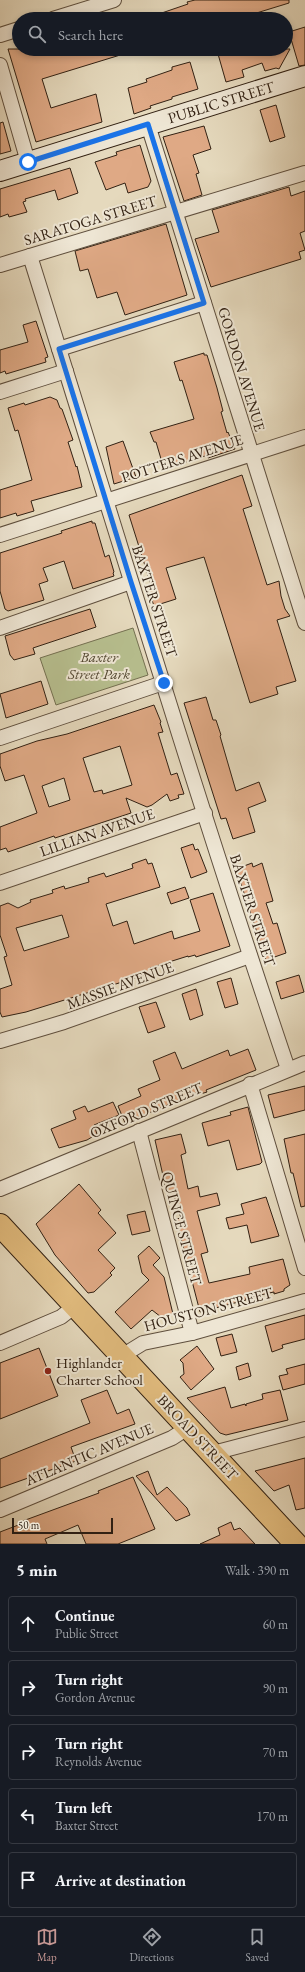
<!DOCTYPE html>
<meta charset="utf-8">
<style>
:root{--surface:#171b24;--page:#242831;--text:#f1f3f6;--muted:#9ea1a6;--line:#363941;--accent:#c59692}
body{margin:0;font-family:"EB Garamond",serif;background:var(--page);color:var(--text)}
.scale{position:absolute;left:12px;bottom:10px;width:101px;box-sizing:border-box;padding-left:4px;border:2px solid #322113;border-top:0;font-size:11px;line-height:14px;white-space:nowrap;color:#322113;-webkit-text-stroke:3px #eee6d4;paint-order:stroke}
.stop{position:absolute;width:12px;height:12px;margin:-9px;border:3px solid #1a73e8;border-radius:50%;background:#fff}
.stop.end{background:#1a73e8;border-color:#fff;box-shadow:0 1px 4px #0008}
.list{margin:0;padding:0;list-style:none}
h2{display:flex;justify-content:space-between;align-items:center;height:52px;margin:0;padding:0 16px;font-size:17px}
h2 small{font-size:13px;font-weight:400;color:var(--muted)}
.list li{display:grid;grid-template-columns:26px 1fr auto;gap:12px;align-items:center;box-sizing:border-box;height:56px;margin:0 8px 8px;padding:0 8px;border:1px solid var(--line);border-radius:4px}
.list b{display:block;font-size:15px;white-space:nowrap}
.list p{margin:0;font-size:13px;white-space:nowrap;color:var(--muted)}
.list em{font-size:13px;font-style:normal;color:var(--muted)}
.icon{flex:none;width:22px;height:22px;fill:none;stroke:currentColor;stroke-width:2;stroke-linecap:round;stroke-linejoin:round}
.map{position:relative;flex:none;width:305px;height:1544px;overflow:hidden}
.search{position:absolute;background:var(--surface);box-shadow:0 2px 6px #0003;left:12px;right:12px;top:12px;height:44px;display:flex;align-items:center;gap:10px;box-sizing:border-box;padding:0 14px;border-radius:22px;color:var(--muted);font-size:15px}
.sheet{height:372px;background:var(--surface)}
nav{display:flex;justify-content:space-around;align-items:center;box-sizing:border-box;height:56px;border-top:1px solid var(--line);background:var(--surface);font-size:11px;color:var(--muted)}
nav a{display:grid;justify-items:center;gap:2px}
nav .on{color:var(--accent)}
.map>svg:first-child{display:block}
.green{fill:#b7bf8f;stroke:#747051}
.building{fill:#dfa985;stroke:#322113;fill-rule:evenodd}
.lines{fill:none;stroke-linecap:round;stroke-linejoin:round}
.minor-casing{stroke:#5f4f3e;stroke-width:16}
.secondary-casing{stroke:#322113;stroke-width:22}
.primary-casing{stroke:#322113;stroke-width:24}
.minor{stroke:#eee6d4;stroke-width:14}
.secondary{stroke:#eee6d4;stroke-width:20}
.primary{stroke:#e2bc7e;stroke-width:22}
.route{stroke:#1a73e8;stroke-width:5}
.poi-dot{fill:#8f2418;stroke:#eee6d4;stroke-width:1.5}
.labels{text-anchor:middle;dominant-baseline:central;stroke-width:4;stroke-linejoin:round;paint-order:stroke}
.street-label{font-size:15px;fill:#322113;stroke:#eee6d4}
.park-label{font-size:15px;font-style:italic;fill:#534832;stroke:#eee6d4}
.poi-label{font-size:15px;fill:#322113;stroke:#eee6d4;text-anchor:start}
</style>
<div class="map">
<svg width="305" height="1544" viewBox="0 0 305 1544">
<rect width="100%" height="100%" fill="#e5d9bd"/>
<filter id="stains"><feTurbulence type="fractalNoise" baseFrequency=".005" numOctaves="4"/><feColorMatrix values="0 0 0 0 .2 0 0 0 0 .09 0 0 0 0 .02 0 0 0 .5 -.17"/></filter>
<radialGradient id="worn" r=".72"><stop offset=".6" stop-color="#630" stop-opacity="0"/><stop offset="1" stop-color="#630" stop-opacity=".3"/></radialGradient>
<polygon class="green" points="133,628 148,675 56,705 40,658"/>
<g class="building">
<polygon points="195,0 289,0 289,3 237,19 150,19 150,17 188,4 187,2"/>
<polygon points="305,27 305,65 299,66 289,32"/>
<polygon points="8,49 27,49 29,54 41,49 130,49 130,52 42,79 51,108 96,94 102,122 36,142"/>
<polygon points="235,49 290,49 279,69 276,68 265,71 262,63 242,70 244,77 226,82 218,54"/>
<polygon points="190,62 198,89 172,97 172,99 150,106 151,108 134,114 128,88 147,82 146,79 172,70 172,67"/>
<polygon points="276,105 285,137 270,142 260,110"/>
<polygon points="3,122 11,151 0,154 0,123"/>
<polygon points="204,126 211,149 193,155 199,173 196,174 202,195 184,201 163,137"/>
<polygon points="140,145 151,181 148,187 128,193 125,183 106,190 95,162 117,155 116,152"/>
<polygon points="70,168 78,193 58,200 55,190 25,199 26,201 23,202 27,212 9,217 8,214 0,217 0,189"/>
<polygon points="289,187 291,196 305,191 305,231 300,233 305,250 299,252 301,259 211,287 195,239 219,232 212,210"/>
<polygon points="166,224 187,295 125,315 117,292 97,298 88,269 80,271 75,251"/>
<polygon points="36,321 48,357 45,358 46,362 6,374 5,371 0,373 0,350 28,342 23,325"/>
<polygon points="204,353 204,355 207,355 217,388 223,411 221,412 227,433 228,432 235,449 208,458 208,455 164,469 156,442 154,442 150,432 194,419 182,380 180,381 174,362"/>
<polygon points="50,397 57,400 60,408 62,409 73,440 68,442 76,467 77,466 82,487 31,501 34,511 17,516 16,513 0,518 0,490 32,480 18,430 15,431 8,408 24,403 25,405"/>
<polygon points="123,441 136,477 114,484 106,447"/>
<polygon points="242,475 252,506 243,509 267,585 279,581 281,596 285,609 290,616 277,620 296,681 276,687 278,694 250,703 204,557 166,568 176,599 154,606 148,589 152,588 129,515"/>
<polygon points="92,521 92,523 95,523 105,557 109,555 114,572 113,573 114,576 73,589 64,561 43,568 48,581 39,584 44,600 8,611 5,609 0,591 0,553 62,533 61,531"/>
<polygon points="90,609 96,627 33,648 35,654 14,660 10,655 5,636"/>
<polygon points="41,681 48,704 6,718 0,694"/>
<polygon points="206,697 213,720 216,720 221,735 220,736 236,791 259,782 266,801 248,808 255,832 233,839 226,818 221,819 184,703"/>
<path d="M154,705L161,722L160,723L163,732L158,733L171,775L177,773L184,794L178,795L179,798L170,801L167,794L152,805L147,807L126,798L131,813L55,838L54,836L8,852L6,848L0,850V827L37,813L24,775L5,781L0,766V754L37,741L67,734ZM120,746L132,785L103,794L102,790L94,792L83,758ZM64,778L70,800L49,807L42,786Z"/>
<polygon points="193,844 195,850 198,849 207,872 191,878 181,848"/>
<path d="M146,859L148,864L152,863L160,887L106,904L113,926L127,921L134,944L172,931L174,939L200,931L190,900L213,893L230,946L196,957L195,955L188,957V956L150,968L151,973L26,1012L2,1017L0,1012V989L12,985L4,957L7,956L0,935V906L8,903L18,908L31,902L30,900L53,893L52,890L64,886L65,889L89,882L88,878L104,873L106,877L133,868L132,864ZM62,915L69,937L24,951L16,928Z"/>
<polygon points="252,863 253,867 262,863 273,901 266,903 273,924 277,923 286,953 266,960 236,869"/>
<polygon points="185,887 189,898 171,904 167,893"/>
<polygon points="299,975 304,992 281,999 276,982"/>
<polygon points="231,978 238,1004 225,1008 217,982"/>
<polygon points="196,989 203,1015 190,1020 182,994"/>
<polygon points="156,1002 165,1027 148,1033 139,1007"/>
<polygon points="248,1049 256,1070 206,1090 207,1092 197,1095 196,1093 125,1123 118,1106 141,1096 138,1089 160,1080 153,1061 175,1052 182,1069 228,1050 230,1056"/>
<polygon points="305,1086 305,1110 274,1118 268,1095"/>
<polygon points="113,1102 119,1115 94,1125 97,1134 87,1140 59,1148 51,1129 76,1119 73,1111 85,1106 88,1112"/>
<polygon points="248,1107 262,1162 260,1164 237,1170 229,1140 208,1146 202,1123 231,1115 230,1112"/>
<polygon points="181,1134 186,1153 181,1155 188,1189 198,1186 200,1197 217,1193 220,1205 197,1211 208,1252 201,1254 209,1283 250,1274 249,1267 283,1259 290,1285 284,1289 284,1291 274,1294 274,1292 246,1298 246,1300 200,1312 176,1219 181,1218 174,1196 166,1189 155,1140"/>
<polygon points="305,1134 305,1206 301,1207 293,1173 291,1173 284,1139"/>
<polygon points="79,1184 101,1210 98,1213 116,1233 98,1250 115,1268 110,1273 112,1275 94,1292 88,1293 55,1255 36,1224"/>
<polygon points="266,1197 279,1236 251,1243 247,1225 229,1229 226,1218 244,1214 241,1204"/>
<polygon points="145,1211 150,1231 132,1235 127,1215"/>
<polygon points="149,1246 160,1258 153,1265 164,1277 173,1314 161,1317 152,1310 131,1329 115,1312 149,1280 142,1273 138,1256"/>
<polygon points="305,1315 305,1339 282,1345 283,1348 272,1352 265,1326"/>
<polygon points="232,1334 237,1352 221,1356 216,1338"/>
<polygon points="197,1346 214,1369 191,1390 180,1377 184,1374 183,1363 180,1360"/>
<polygon points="39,1348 58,1396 0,1419 0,1363"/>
<polygon points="248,1363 251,1376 239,1380 236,1367"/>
<polygon points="305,1364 305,1384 283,1390 279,1376 288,1374 286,1369"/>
<polygon points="225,1387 231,1408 245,1404 246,1406 246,1404 263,1399 262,1394 280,1390 288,1420 226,1435 220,1433 187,1398"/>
<polygon points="107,1390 117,1414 129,1409 135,1424 71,1447 76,1461 0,1488 0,1459 90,1423 81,1400"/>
<polygon points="305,1458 305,1508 296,1510 289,1485 274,1491 255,1471"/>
<polygon points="148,1471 157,1495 167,1487 187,1508 190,1515 176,1521 136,1476"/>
<polygon points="133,1477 155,1529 118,1544 86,1544 78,1525 45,1539 47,1544 0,1544 0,1532 21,1524 20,1522 99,1493 98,1491"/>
<polygon points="231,1522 234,1530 240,1528 255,1544 200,1544 220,1535 218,1528"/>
</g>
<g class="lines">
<defs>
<g id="minor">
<polyline points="53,19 114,0"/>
<polyline points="0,35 19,29"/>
<polyline points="0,65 28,162"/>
<polyline points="148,125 305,623"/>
<path d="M30,256C115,527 197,800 288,1069"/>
<polyline points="0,265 305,173"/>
<polyline points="59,349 204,303"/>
<polyline points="0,392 66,371"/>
<polyline points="0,535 305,437"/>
<polyline points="0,628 131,582"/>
<polyline points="0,738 163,683"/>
<polyline points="0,883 205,813"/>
<polyline points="0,1041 64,1022 250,956"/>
<polyline points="250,1084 305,1268"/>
<polyline points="139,1131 192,1333"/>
<polyline points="0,1189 305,1063"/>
<polyline points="0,1343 61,1317 75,1306"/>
<polyline points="122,1356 143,1343 192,1333 305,1301"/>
<polyline points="213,1453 305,1429"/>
<polyline points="0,1510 172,1438 189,1427"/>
</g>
<polyline id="secondary" points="0,171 305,76"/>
<polyline id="primary" points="0,1225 296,1544"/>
</defs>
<use href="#minor" class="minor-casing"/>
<use href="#secondary" class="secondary-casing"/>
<use href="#primary" class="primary-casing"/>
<use href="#minor" class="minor"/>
<use href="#secondary" class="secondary"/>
<use href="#primary" class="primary"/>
</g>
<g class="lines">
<polyline class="route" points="28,162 148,124 204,303 59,349 131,582 164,683"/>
</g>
<circle class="poi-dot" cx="48" cy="1371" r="4"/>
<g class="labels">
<g class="street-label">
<text transform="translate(221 102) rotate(-17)">PUBLIC STREET</text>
<text transform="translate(90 220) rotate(-17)">SARATOGA STREET</text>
<text transform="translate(242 369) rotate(73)">GORDON AVENUE</text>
<text transform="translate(182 458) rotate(-18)">POTTERS AVENUE</text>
<text transform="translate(155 601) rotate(72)">BAXTER STREET</text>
<text transform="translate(97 832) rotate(-19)">LILLIAN AVENUE</text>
<text transform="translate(253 910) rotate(72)">BAXTER STREET</text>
<text transform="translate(120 985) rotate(-20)">MASSIE AVENUE</text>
<text transform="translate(146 1110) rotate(-23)">OXFORD STREET</text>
<text transform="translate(182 1228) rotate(75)">QUINCE STREET</text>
<text transform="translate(208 1309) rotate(-15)">HOUSTON STREET</text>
<text transform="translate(198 1437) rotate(47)">BROAD STREET</text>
<text transform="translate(89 1454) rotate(-23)">ATLANTIC AVENUE</text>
</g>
<g class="park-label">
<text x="99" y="656">Baxter<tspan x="99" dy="17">Street Park</tspan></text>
</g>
<g class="poi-label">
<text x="56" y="1362">Highlander<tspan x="56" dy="17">Charter School</tspan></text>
</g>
</g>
<rect width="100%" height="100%" filter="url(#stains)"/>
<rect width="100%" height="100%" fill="url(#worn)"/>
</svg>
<div class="scale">50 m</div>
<div class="stop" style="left:28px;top:162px"></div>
<div class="stop end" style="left:164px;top:683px"></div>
<div class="search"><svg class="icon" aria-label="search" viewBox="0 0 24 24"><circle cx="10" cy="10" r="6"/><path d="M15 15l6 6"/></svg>Search here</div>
</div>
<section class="sheet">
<h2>5 min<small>Walk · 390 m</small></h2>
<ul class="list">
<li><svg class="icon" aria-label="ahead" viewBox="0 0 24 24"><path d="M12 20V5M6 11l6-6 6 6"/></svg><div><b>Continue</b><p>Public Street</p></div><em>60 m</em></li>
<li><svg class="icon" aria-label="right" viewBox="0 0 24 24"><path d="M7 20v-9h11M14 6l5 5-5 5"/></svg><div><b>Turn right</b><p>Gordon Avenue</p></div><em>90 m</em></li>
<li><svg class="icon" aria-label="right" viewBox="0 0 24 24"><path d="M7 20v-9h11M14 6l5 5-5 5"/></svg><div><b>Turn right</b><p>Reynolds Avenue</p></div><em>70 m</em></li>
<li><svg class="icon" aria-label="left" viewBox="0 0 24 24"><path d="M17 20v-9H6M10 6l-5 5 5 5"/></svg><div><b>Turn left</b><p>Baxter Street</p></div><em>170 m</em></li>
<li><svg class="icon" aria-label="arrive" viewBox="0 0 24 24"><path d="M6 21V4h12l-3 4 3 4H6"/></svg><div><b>Arrive at destination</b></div></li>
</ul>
</section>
<nav>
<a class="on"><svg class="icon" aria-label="map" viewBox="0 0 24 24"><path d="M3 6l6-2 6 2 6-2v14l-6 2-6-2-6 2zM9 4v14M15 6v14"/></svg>Map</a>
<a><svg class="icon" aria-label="directions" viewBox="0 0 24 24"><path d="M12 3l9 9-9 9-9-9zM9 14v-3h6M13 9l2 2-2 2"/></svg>Directions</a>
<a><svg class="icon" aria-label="saved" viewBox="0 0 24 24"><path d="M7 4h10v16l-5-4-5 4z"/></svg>Saved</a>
</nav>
